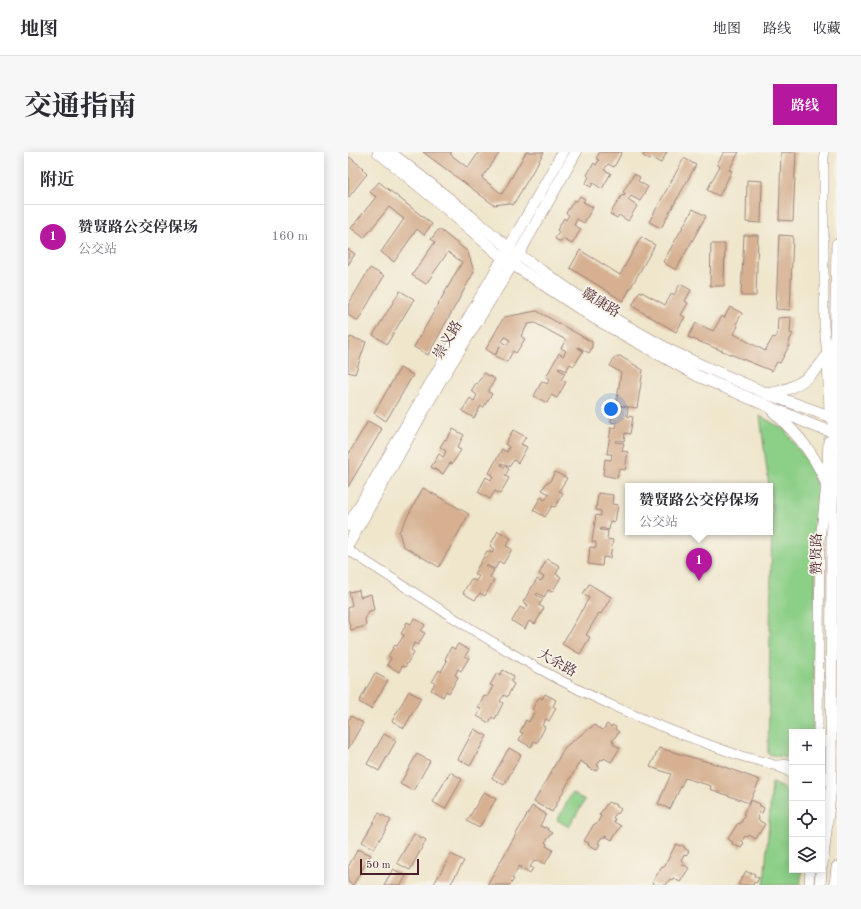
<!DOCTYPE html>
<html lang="zh">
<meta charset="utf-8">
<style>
:root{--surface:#fff;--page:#f7f7f7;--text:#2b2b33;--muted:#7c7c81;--line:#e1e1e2;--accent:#b5179e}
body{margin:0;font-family:"Old Standard TT","Noto Serif SC",serif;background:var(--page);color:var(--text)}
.controls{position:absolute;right:12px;bottom:12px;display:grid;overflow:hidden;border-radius:0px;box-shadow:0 2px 10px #0003}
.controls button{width:36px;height:36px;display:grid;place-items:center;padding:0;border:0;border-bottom:1px solid var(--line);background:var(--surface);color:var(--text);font:20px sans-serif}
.scale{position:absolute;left:12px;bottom:10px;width:59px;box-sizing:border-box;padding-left:4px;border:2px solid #4a1f2b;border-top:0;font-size:11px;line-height:14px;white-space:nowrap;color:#4a1f2b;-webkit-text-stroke:3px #f7f3e8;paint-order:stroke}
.you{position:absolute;left:263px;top:257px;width:14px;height:14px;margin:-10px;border:3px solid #fff;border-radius:50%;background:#1a73e8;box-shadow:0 0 0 6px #1a73e833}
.badge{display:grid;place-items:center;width:26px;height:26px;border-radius:50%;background:var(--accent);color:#fff;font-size:13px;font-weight:700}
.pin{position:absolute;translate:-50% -33px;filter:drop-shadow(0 1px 2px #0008)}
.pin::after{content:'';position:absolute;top:21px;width:14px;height:12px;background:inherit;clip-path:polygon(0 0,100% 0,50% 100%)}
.popup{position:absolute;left:277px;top:331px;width:148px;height:52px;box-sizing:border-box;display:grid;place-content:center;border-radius:0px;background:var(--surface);filter:drop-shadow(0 1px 3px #0005);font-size:13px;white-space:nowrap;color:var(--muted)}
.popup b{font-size:15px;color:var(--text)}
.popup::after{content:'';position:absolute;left:50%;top:100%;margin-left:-8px;border:8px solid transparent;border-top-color:var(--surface)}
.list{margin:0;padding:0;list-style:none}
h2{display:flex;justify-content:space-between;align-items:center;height:52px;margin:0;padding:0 16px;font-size:17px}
h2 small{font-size:13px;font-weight:400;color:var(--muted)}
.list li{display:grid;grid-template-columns:26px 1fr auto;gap:12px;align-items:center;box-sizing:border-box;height:64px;padding:0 16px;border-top:1px solid var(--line)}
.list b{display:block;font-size:15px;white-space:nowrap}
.list p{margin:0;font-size:13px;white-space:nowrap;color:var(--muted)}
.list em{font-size:13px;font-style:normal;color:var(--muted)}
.icon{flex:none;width:22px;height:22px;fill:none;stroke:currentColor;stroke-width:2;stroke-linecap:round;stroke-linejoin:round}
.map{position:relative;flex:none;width:489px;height:733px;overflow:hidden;border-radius:0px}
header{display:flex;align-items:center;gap:24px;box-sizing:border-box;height:56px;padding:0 20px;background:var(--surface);border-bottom:1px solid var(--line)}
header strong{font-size:19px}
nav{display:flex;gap:22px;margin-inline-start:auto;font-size:14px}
.intro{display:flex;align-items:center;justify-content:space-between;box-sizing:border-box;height:96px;padding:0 24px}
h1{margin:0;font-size:28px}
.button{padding:10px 18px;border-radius:0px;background:var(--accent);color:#fff;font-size:14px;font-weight:700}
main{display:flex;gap:24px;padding:0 24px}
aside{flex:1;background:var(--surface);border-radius:0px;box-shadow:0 2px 10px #0003}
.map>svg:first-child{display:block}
.green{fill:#8ccf87;stroke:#6b7759}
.building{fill:#d6b091;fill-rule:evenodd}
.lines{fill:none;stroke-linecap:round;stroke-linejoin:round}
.minor-casing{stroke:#9c827c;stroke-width:10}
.major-casing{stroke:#9c827c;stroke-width:12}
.minor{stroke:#fff;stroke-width:9}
.major{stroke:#fff;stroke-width:11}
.labels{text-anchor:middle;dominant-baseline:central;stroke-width:3.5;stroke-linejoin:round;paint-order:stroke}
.street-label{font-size:14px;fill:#4a1f2b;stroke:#f7f3e8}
</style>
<header>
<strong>地图</strong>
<nav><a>地图</a><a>路线</a><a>收藏</a></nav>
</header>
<div class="intro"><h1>交通指南</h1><a class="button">路线</a></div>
<main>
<aside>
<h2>附近<small></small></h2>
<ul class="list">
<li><span class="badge">1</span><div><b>赞贤路公交停保场</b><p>公交站</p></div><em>160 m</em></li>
</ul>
</aside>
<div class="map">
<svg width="489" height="733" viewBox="0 0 489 733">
<rect width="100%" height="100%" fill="#f7f3e8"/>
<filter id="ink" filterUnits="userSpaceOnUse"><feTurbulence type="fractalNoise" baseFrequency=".025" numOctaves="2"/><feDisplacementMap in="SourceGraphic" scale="8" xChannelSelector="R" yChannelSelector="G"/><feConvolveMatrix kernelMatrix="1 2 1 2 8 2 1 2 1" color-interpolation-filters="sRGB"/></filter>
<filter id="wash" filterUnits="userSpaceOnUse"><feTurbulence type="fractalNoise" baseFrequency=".012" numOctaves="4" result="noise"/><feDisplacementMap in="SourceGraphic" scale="16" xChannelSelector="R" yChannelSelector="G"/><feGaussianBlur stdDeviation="0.9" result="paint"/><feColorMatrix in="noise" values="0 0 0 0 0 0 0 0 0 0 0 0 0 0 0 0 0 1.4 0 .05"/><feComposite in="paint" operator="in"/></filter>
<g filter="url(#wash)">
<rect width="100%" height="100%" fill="#efe6cc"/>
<g class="green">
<polygon points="412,264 436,277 461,312 469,336 465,580 444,580 444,602 438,606 420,602 424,359 422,334 421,334"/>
<polygon points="424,630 441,640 444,643 444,718 454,718 452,733 416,733"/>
<polygon points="224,641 237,648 221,675 209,668"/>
</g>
<g id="blocks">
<g class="building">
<polygon points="75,0 104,0 102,2 120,16 131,0 152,0 134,26 154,42 178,0 196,0 165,53 161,51 146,53"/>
<polygon points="252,0 274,0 266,15 260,12 256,18 263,21 254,37 245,31 243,35 237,32 241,25 239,23 246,11 248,13 251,8 248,6"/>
<polygon points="297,0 319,0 313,11 303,6 302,8 295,4"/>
<polygon points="376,0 391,0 381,18 384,19 371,44 359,38 372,14 369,12"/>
<polygon points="433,0 448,0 445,69 431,68"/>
<polygon points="0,4 15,16 14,17 19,22 0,46"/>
<polygon points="336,6 348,13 313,76 301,70"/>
<polygon points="286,22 292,25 290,29 300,35 292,49 283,44 280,48 289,54 280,69 271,63 269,66 262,62 274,43 276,44 278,42 275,40"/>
<polygon points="399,28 414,29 413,71 398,70"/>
<polygon points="31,30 84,72 76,83 69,77 46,110 33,100 56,67 41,55 16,86 3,76 28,45 22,40"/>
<polygon points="232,44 237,47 235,50 245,55 236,71 229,67 226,73 233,77 224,92 215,87 213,90 207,87 211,80 209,78 216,66 218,68 221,63 218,61 226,48 228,50"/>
<polygon points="345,57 358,64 328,118 315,110"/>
<polygon points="91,77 120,100 126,120 80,203 66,195 114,110 100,100 78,132 64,123 87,90 83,87"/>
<polygon points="396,83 410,83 408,144 393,144"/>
<polygon points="431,83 445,84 442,158 428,157"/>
<polygon points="293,85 307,93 275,149 222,116 232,98 272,123"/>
<polygon points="363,92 377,92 376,134 362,134"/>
<polygon points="0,97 7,102 0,113"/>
<polygon points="22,116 36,124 10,169 0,163 0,153"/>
<polygon points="332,132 343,138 337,149 340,151 333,163 337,165 328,180 284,154 292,139 317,153 324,141 326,143"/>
<polygon points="52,139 66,147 39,192 25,183"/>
<polygon points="382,155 394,161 388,172 390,174 386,182 417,199 425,185 427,186 429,184 430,166 443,165 442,181 445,182 442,187 441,194 432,211 429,210 424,219 340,185 348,171 365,179 374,164 376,166"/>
<path d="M189,159L244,190V195L241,201L230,195V196L235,199L226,214L222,212L218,219L211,215L210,217L217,221L213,228L218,230L209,246L203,243L199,251L186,244L194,229L199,232L202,227L198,225L211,201L215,204L218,199L213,196L218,188L187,171L180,172L173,184L177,187L168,201L165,199L159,210L147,204L152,194L147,203L138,197L156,165ZM157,185L162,188L159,193L154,190Z"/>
<polygon points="2,185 18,190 7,222 0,220 0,190"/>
<polygon points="272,204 295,218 289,256 268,253 273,221 262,214 267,205"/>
<polygon points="52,216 65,223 38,269 26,261"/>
<polygon points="136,221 147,227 140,240 144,242 135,256 133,254 126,266 114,259 122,246 126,249 129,243 123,239 128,231 129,232"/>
<polygon points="266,253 280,255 279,264 285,265 282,282 277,281 276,289 268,288 267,290 276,291 274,299 280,300 277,318 271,317 269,326 255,323 257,307 263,308 264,302 259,302 263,275 268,276 269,271 263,270"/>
<polygon points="20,269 34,277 0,335 0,303"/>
<polygon points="105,277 116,283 109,296 113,298 104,312 102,311 95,322 83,315 91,302 95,305 98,299 92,295 97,287 98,288"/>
<polygon points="165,278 178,285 173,292 179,295 170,311 166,308 161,315 154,311 153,313 161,317 157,324 161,326 152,342 147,339 142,347 130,340 138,325 143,328 145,323 141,321 154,297 159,300 161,295 157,292"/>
<polygon points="207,320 219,326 211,339 215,341 207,355 204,354 197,365 185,358 193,345 197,348 201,342 194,338 199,330 201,331"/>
<polygon points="75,336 121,362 91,415 55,394 51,380"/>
<polygon points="250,341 265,343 264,352 270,353 267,370 262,369 261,378 253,376 252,378 260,379 259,387 265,388 262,406 255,405 254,414 240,412 242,395 248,396 248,390 244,390 248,363 253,364 253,359 248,358"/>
<polygon points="150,379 163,386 158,394 164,397 155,412 151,409 147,417 139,413 138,414 146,418 142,425 146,428 137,444 132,441 127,448 115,441 123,427 128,429 131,424 126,422 139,399 144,401 146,397 142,394"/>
<polygon points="199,407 212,414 208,422 213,425 204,440 200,438 196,445 189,441 188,443 195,447 191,453 196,456 187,472 181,469 177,477 164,469 172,455 177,458 180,453 175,450 189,427 193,429 196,425 191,422"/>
<polygon points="241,432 263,445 253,462 251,461 238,483 242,485 232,502 214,492 241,446 235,442"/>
<polygon points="11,438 12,445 23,442 26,458 21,459 17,467 18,474 3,478 0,468 0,456 4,453 1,440"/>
<polygon points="66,466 77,473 73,479 77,481 70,493 66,491 63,498 66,500 57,515 54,514 51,520 39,513 43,506 40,504 47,493 49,494 56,483 53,482 59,470 63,472"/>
<polygon points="110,492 121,498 117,504 121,506 113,519 110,517 107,523 110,525 101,541 98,539 95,545 83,538 87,531 84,530 91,518 93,520 99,509 97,507 103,495 107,497"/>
<polygon points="155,518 166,524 163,530 166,532 159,545 156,543 152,549 155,551 147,567 144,565 141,571 129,564 133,557 130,556 136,544 139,545 145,534 142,533 149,521 152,523"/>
<polygon points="27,521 40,528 23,557 11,550"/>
<polygon points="61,539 73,546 56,576 44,569"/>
<polygon points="197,542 208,548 205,554 208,556 201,569 198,567 194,573 197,575 189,591 186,589 183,595 171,588 175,581 172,580 178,568 181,570 187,559 184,557 191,545 194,547"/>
<polygon points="3,564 15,571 0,597 0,569"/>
<polygon points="259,572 263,575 264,573 268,575 267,577 271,580 264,589 266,590 265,592 272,596 263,610 256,606 255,608 253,607 249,613 251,614 248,619 239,615 240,614 232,609 204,660 186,650 217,595 246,573 255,578"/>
<polygon points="126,577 139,584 122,614 110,607"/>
<polygon points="36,582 48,589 31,619 19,612"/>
<polygon points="161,596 173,603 156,633 144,626"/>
<polygon points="311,596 371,613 412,628 401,651 362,637 363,634 337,626 322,657 310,652 323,622 302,615"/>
<polygon points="69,602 82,609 65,639 52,632"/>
<polygon points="102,620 114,627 97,657 85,650"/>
<polygon points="136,640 148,647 131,676 119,669"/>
<polygon points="403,648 412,652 411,653 416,656 414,661 412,660 409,665 411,666 410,668 417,672 408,687 401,683 400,685 397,684 394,689 396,691 393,696 384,692 385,690 380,687 390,671 392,672 397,663 395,662"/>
<polygon points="260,650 264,652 265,651 269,653 268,654 273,657 270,662 268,661 265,666 267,667 266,670 273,674 264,688 257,684 256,686 254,685 250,691 252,692 249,697 240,693 241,691 236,689 246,672 248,673 253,664 251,663"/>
<polygon points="184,654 198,662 192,674 197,676 197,675 201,677 200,678 205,681 197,690 199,692 198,694 205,698 197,712 189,708 188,710 186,709 182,715 185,716 182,721 176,717 175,719 172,717 173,715 171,714 164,726 166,727 162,733 139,733"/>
<polygon points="31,661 43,668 26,697 14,690"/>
<polygon points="66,681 78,688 62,718 49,711"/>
<polygon points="328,692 332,694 333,693 337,695 336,696 341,699 338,704 336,703 333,708 335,710 334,712 341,716 332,730 325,726 324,728 322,727 318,733 308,733 304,731 314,714 316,715"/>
<polygon points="10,697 23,703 5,733 0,730 0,715"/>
<polygon points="103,702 116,709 102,733 89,733 86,732"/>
<polygon points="45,717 58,724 53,733 36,733"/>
<polygon points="398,719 403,722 403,720 407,722 406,724 411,726 408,731 406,730 405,733 390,733"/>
</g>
</g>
</g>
<g filter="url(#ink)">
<use href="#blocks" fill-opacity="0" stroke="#9c827c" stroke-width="1"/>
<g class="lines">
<defs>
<g id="minor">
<polyline points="476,0 476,174 479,204 481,260"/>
<path d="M0,398C86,453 170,511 263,553C305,572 347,588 390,603C408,609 429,611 444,622"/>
<polyline points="470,580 472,389 478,332 480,289"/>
<polyline points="429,613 444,612"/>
<polyline points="461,733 462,718"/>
</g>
<g id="major">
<polyline points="30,0 100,58 155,106 246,166 350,224 469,275 489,281"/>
<polyline points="42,0 109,53 161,96 247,156 323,199 353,213 420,242 489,267"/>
<path d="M420,242C451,237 474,219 486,189"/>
<path d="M424,258C450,282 473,309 482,343"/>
<polyline points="0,374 161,96 215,0"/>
<polyline points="0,393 91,231 170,103 228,0"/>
<polyline points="474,713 483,635 484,370 489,92"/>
<polyline points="472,733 473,718"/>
<polyline points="487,733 489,715"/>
</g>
</defs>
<use href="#minor" class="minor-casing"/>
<use href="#major" class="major-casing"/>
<use href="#minor" class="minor"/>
<use href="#major" class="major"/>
</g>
</g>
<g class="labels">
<g class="street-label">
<text transform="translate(253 151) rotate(32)">赣康路</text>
<text transform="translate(100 188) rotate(-59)">崇义路</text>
<text transform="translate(469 402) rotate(-90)">赞贤路</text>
<text transform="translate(209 511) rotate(29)">大余路</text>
</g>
</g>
</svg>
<div class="controls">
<button>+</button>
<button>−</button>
<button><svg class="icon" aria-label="locate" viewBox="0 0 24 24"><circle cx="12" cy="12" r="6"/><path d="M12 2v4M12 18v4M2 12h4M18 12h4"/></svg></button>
<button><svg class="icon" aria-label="layers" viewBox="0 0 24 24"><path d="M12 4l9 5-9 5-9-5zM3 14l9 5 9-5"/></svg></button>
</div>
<div class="scale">50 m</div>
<div class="you"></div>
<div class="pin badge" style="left:351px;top:429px">1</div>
<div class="popup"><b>赞贤路公交停保场</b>公交站</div>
</div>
</main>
